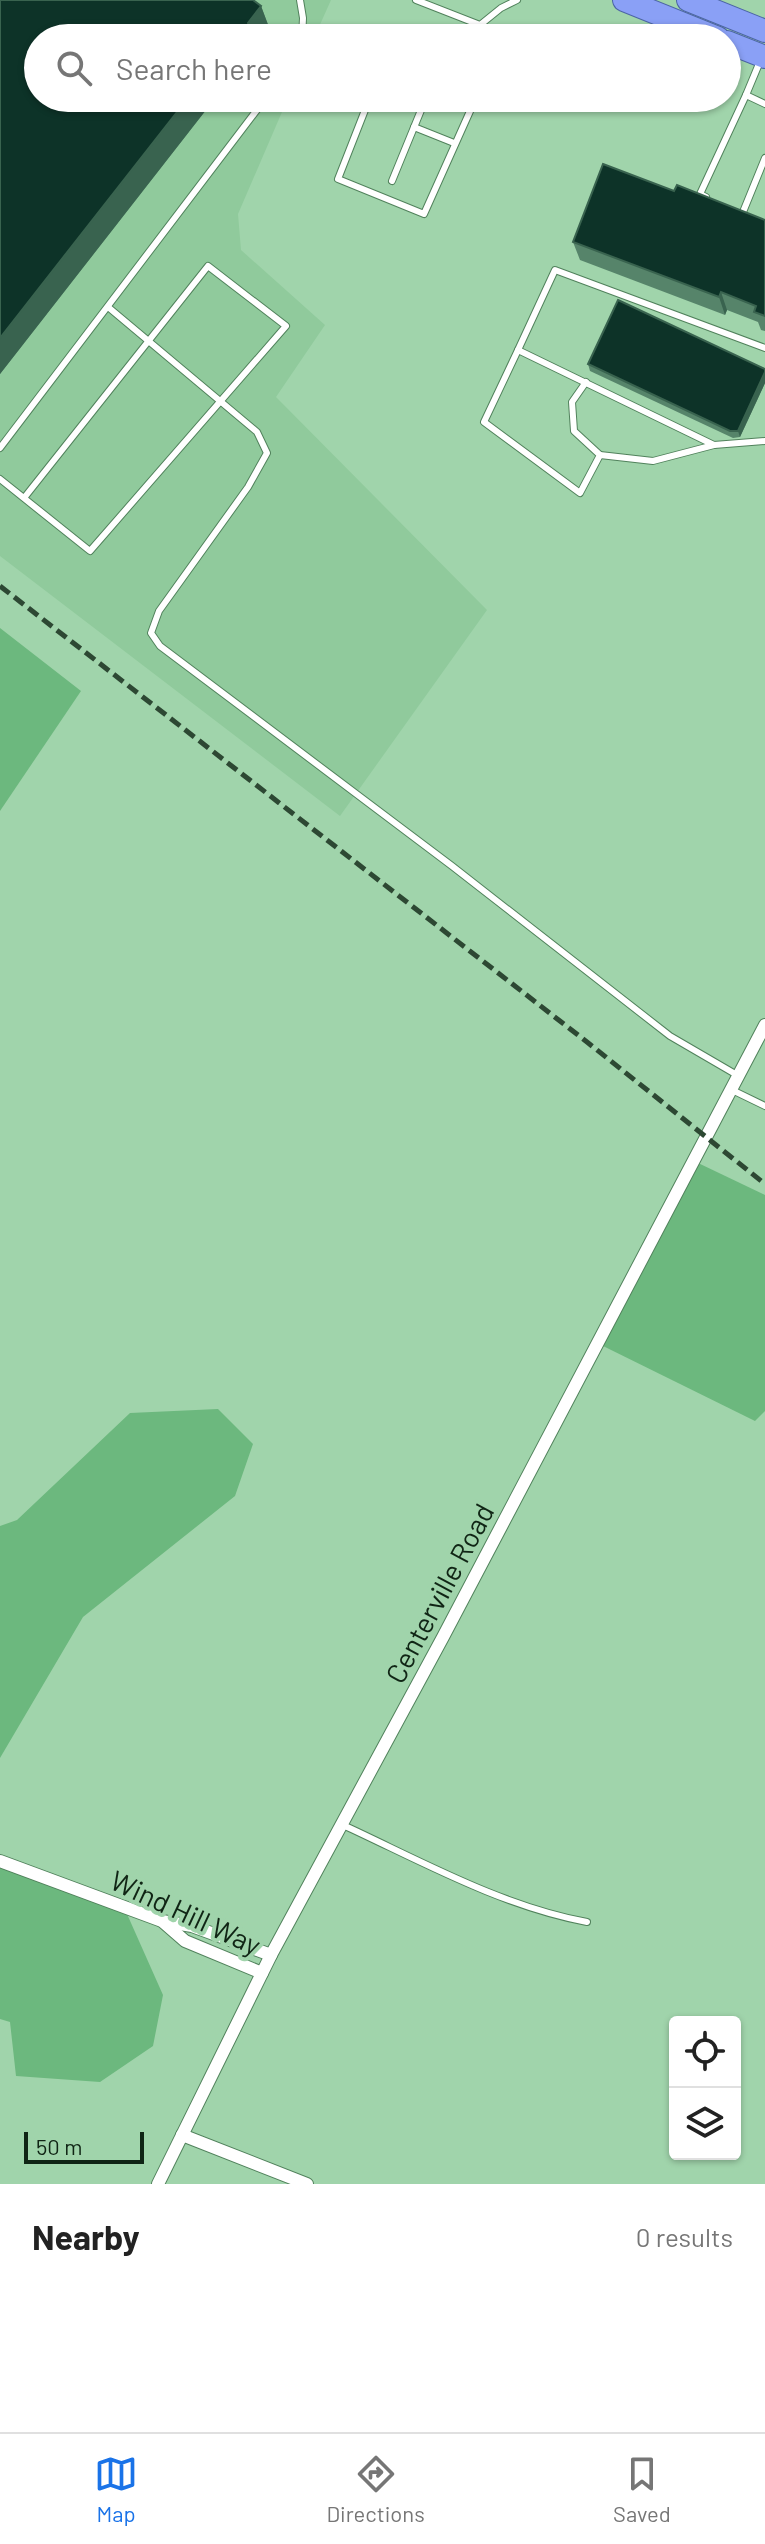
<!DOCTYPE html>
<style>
:root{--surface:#fff;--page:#f6f6f6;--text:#222;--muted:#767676;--line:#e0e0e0;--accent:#1a73e8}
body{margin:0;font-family:Barlow,sans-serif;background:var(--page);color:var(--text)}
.controls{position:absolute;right:24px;bottom:24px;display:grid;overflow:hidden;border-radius:8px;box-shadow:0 2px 6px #0004}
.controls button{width:72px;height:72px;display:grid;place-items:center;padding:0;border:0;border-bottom:2px solid var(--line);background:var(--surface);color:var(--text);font:40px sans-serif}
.scale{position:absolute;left:24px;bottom:20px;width:120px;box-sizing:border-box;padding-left:8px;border:4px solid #102515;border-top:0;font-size:22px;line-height:28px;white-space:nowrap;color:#102515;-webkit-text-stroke:6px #a0d4ab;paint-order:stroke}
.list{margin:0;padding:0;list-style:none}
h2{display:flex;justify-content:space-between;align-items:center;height:104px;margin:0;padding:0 32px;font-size:34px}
h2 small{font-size:26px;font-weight:400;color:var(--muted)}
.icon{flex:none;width:44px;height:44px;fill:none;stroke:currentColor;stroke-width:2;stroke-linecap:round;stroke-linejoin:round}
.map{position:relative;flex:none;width:765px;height:2184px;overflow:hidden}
.search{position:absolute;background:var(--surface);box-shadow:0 2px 6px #0004;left:24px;right:24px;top:24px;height:88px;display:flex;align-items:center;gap:20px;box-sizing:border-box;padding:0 28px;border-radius:44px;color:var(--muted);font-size:30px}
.sheet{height:248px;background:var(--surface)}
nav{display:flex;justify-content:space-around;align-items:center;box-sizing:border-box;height:112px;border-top:2px solid var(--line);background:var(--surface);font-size:22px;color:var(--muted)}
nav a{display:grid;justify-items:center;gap:4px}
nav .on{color:var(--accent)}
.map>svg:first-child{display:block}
.built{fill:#90ca9c}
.green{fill:#6cb87e}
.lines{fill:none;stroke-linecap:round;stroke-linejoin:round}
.service-casing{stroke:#51825c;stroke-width:8}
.minor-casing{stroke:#51825c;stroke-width:14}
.trunk-casing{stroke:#4c65a5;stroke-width:24}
.service{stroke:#fff;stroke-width:6}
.minor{stroke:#fff;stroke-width:12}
.trunk{stroke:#8aa0f6;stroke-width:22}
.rail{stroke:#2d4833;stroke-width:5;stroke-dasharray:12 6;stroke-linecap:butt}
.wall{fill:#56846a}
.shaded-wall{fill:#39634f}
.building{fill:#0d3328;stroke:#39634f;stroke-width:2}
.labels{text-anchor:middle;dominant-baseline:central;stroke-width:8;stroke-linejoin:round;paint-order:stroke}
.street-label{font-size:28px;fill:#102515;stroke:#a0d4ab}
</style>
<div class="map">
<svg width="765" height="2184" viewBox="0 0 765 2184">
<rect width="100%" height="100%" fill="#a0d4ab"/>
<polygon class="built" points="0,0 331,0 314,38 38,38 38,98 288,98 238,214 241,250 325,325 276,397 487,610 340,816 0,556"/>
<g class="green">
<polygon points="0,628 81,691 0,811"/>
<polygon points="696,1162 765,1195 765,1411 755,1421 599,1344"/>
<polygon points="218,1409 253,1444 235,1496 83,1617 0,1758 0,1526 17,1520 130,1413"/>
<polygon points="0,1865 127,1914 163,1995 153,2046 100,2082 16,2076 10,2022 0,2019"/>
</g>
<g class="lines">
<defs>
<g id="service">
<polyline points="300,0 303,18 302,38"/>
<polyline points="416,0 480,25 501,8 517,0"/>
<polyline points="476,38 480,25"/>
<polyline points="746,95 761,59"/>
<polyline points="367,105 338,179 424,214 475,100 472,98"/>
<polyline points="414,127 454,143"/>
<polyline points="392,181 426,98"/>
<polyline points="706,197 700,194 746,95 765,104"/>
<polyline points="743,212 765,158"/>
<polyline points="108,307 257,432 267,453 248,487 159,611 151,633 160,646 452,866 670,1036 737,1075"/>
<polyline points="765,348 555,270 518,350 714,445 765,441"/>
<polyline points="518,350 484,422 580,493 600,455 574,431 572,402 586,382"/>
<polyline points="0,448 266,98"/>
<polyline points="600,455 653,461 714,445"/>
<polyline points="0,479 90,551 286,326 208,266 24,498"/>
<polyline points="730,1089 765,1106"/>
<path d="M343,1825C421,1861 501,1906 587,1922"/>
</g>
<g id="minor">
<polyline points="0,1861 162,1921 185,1941 262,1973"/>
<polyline points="162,1921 192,1926 271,1955"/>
<polyline points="182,2135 307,2184"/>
<polyline points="158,2184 271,1955 443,1637 765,1025"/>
</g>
<g id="trunk">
<polyline points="624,0 718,38"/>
<polyline points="688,0 765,31"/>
<polyline points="727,42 765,57"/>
</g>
</defs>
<use href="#service" class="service-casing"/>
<use href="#minor" class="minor-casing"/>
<use href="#trunk" class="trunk-casing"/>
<use href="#service" class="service"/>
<use href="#minor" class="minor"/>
<use href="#trunk" class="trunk"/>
<polyline class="rail" points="0,586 587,1042 765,1184"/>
</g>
<g class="wall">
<polygon points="0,0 253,0 261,6 270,30 264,38 38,38 38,98 230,98 222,109 213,101 0,374"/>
<polygon points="674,191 765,220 765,331 761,330 758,322 727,310 725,315 580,260 573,242"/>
<polygon points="588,364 765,369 765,383 740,437 733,438 590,371"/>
</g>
<g class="shaded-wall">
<polygon points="261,6 270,30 264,38 244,38 248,23"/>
<polygon points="188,98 212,98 213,101 0,374 0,338"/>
<polygon points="218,98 230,98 222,109"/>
<polygon points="721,292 727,310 725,315 719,297"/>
<polygon points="765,372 765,383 740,437 738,431"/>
</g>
<g class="building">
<polygon points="0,0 253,0 261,6 248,23 250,30 244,37 238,33 235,38 38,38 38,98 188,98 0,338"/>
<polygon points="603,164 674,191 677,185 765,220 765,316 754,312 756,306 721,292 719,297 573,242"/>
<polygon points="618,300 765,369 765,372 738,431 730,431 588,364"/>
</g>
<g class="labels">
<g class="street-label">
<text transform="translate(439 1593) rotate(-62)">Centerville Road</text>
<text transform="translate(186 1912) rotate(25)">Wind Hill Way</text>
</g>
</g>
</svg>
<div class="controls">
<button><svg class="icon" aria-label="locate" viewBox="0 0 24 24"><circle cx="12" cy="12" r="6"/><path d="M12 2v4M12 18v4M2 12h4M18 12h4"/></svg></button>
<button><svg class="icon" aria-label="layers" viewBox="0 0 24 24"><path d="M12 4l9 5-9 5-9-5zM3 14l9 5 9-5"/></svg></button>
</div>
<div class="scale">50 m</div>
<div class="search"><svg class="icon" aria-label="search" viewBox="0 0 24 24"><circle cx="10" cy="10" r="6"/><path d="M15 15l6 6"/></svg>Search here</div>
</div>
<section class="sheet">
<h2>Nearby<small>0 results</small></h2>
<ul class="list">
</ul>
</section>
<nav>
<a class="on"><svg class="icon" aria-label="map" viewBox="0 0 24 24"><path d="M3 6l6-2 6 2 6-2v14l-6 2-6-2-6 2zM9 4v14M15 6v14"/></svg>Map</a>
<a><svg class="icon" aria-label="directions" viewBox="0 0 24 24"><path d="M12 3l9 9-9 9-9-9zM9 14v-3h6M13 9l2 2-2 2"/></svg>Directions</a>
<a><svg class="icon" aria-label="saved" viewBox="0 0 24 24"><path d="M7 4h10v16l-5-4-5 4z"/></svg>Saved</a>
</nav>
